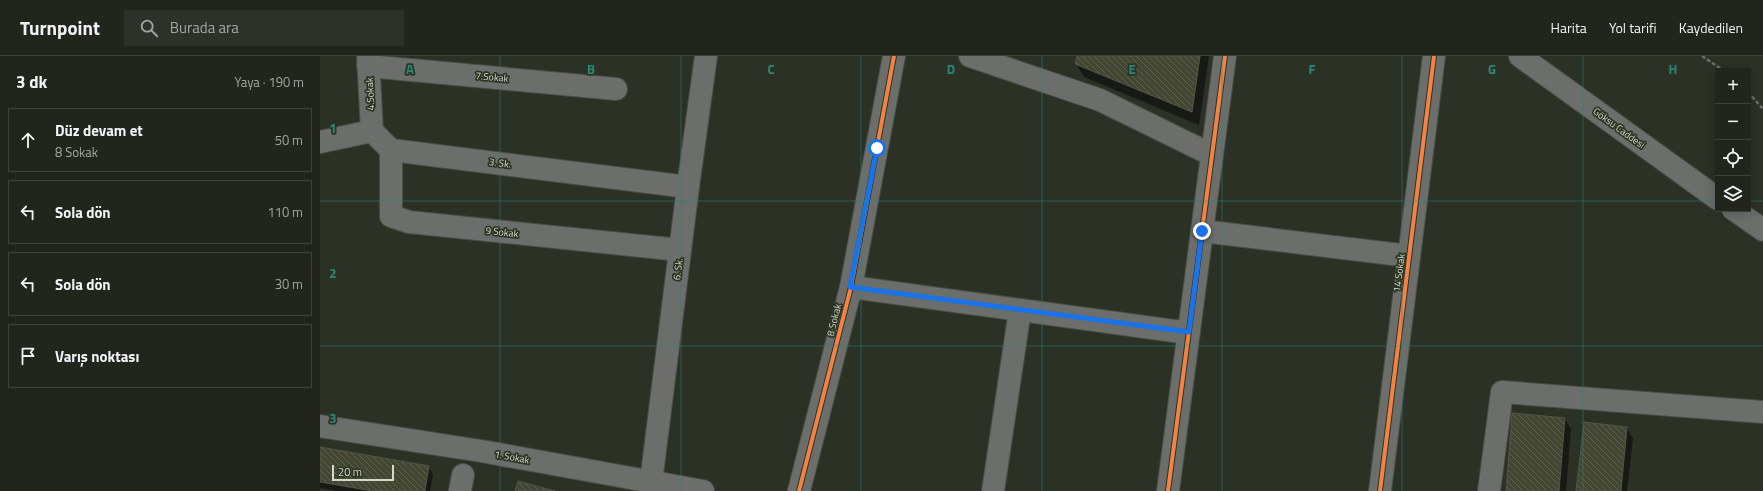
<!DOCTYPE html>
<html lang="tr">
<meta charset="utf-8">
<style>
:root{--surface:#21251c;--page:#2d3129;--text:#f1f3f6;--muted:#a2a5a3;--line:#3e423b}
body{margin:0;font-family:"Titillium Web",sans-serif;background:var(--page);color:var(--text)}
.controls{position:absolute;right:12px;top:12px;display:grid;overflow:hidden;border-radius:0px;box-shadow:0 2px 10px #0003}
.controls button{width:36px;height:36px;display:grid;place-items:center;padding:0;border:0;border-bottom:1px solid var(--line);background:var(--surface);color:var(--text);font:20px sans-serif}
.scale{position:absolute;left:12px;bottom:10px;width:62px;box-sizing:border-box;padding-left:4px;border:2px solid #d3d9ce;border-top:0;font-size:11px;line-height:14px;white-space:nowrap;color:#d3d9ce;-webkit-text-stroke:3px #2c3522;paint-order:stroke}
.stop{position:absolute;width:12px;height:12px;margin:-9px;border:3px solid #1a73e8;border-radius:50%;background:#fff}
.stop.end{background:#1a73e8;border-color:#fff;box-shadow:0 1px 4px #0008}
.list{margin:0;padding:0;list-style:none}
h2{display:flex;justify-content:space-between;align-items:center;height:52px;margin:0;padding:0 16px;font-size:17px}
h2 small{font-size:13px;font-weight:400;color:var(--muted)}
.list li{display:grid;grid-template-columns:26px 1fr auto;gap:12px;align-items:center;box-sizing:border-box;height:64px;margin:0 8px 8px;padding:0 8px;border:1px solid var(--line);border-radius:0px}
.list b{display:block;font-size:15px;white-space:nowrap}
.list p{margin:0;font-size:13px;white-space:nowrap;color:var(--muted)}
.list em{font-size:13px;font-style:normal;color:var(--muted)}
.icon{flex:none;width:22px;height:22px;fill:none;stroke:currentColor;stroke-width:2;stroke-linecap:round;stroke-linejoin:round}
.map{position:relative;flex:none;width:1443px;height:435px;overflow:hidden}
header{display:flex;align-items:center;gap:24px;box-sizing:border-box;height:56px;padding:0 20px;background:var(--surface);border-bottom:1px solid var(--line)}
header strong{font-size:19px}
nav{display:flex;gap:22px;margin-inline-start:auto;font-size:14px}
.search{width:280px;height:36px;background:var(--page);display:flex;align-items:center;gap:10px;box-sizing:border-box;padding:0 14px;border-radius:0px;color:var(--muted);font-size:15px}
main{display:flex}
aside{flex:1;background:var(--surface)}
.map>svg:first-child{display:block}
.shadow{fill:#0007}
.building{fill:url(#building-back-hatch);stroke:#52554b}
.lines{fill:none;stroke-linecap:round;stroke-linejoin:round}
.minor-casing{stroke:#4a4e45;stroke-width:24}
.path{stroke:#6c6e6a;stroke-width:2.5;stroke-dasharray:4 2;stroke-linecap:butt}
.minor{stroke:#6b6e6a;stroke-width:22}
.cycleway-casing{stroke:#2c3522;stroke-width:6}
.cycleway{stroke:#f48246;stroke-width:4}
.route{stroke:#1a73e8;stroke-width:5}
.grid{fill:none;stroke:#2c857c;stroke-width:1;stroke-opacity:0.55}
.labels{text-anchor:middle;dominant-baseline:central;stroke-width:3.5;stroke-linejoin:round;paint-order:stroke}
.street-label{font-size:10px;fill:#d3d9ce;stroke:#2c3522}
.grid-label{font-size:13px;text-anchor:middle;font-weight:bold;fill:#2c857c;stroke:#2c3522;stroke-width:3.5;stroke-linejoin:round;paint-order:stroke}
</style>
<header>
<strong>Turnpoint</strong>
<div class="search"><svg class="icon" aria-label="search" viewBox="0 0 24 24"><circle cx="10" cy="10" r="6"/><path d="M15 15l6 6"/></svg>Burada ara</div>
<nav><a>Harita</a><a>Yol tarifi</a><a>Kaydedilen</a></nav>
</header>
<main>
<aside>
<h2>3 dk<small>Yaya · 190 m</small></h2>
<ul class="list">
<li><svg class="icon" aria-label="ahead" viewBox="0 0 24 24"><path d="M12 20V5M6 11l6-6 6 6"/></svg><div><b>Düz devam et</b><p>8 Sokak</p></div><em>50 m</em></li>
<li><svg class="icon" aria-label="left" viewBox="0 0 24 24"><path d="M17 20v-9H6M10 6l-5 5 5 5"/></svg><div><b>Sola dön</b></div><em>110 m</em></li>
<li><svg class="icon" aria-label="left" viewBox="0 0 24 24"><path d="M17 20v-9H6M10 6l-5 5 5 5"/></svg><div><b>Sola dön</b></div><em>30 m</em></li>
<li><svg class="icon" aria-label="arrive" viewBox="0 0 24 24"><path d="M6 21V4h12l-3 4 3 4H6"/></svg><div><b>Varış noktası</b></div></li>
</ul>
</aside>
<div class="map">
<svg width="1443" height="435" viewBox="0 0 1443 435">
<defs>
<pattern id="building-back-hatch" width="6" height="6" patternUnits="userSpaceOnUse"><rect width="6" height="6" fill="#424530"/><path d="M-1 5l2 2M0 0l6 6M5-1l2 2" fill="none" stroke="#5c5f4d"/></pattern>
</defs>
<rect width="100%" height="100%" fill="#2c3126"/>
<g class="shadow">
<polygon points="758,0 889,0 879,69 764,21 756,8"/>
<polygon points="1245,363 1251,373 1246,435 1187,435"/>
<polygon points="1307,372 1313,383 1307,435 1257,435"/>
<polygon points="0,392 108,411 113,418 110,435 17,435 0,432"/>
</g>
<g class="building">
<polygon points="757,0 880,0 872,56 755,8"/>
<polygon points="1192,357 1245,362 1239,435 1186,435"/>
<polygon points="1264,366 1307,371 1301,435 1256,435"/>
<polygon points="0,391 109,410 105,435 52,435 0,426"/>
<polygon points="198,425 235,435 195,435"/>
</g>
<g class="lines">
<defs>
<g id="minor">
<polyline points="48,0 52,75"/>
<polyline points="650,0 780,44 892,99"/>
<polyline points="1200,0 1398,143"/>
<polyline points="48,10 296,33"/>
<polyline points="0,86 52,75 71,94 368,131"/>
<polyline points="71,94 71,160 89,166 360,194"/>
<polyline points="1413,153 1443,174"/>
<polyline points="882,175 1089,200"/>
<polyline points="531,231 869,277"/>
<polyline points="0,370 161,395 383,435"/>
<polyline points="331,426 368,131 386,0"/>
<polyline points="140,435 143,419"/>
<polyline points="479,435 531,231 574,0"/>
<polyline points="673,435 700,254"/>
<polyline points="848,435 905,0"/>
<polyline points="1060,435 1114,0"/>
<polyline points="1169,435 1182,336 1443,356"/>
</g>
</defs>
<use href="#minor" class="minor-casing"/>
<g class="path">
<polyline points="1382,0 1404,15"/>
<polyline points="1428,36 1443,53"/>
</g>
<use href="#minor" class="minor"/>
<defs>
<g id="cycleway">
<polyline points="479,435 531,231 574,0"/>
<polyline points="848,435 905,0"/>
<polyline points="1060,435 1114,0"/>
</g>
</defs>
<use href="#cycleway" class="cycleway-casing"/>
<use href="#cycleway" class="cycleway"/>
</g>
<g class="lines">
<polyline class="route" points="557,92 530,231 869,276 882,175"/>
</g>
<path class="grid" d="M180,0V435M361,0V435M541,0V435M722,0V435M902,0V435M1082,0V435M1263,0V435M0,145H1398M1428,145H1443M0,290H1443"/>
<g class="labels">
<g class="street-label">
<text transform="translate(172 21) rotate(5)">7.Sokak</text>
<text transform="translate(50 38) rotate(-93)">4.Sokak</text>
<text transform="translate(1299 72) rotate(36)">Göksu Caddesi</text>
<text transform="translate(180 107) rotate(7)">3. Sk.</text>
<text transform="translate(182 176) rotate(6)">9 Sokak</text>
<text transform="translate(358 213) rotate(-83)">6. Sk.</text>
<text transform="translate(1079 217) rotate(-83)">14 Sokak</text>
<text transform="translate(514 264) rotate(-76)">8 Sokak</text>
<text transform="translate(192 401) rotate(10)">1. Sokak</text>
</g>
</g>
<g class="grid-label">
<text x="90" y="18">A</text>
<text x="271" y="18">B</text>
<text x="451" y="18">C</text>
<text x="631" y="18">D</text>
<text x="812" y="18">E</text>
<text x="992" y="18">F</text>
<text x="1172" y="18">G</text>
<text x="1353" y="18">H</text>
<text x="13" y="77">1</text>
<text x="13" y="222">2</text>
<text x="13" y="367">3</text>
</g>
</svg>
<div class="controls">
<button>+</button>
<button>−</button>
<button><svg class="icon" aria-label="locate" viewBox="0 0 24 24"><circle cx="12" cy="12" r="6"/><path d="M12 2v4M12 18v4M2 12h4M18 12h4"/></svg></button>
<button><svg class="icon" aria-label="layers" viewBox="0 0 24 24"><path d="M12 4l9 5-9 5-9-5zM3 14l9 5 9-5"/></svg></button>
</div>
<div class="scale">20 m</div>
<div class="stop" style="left:557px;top:92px"></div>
<div class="stop end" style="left:882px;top:175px"></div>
</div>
</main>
